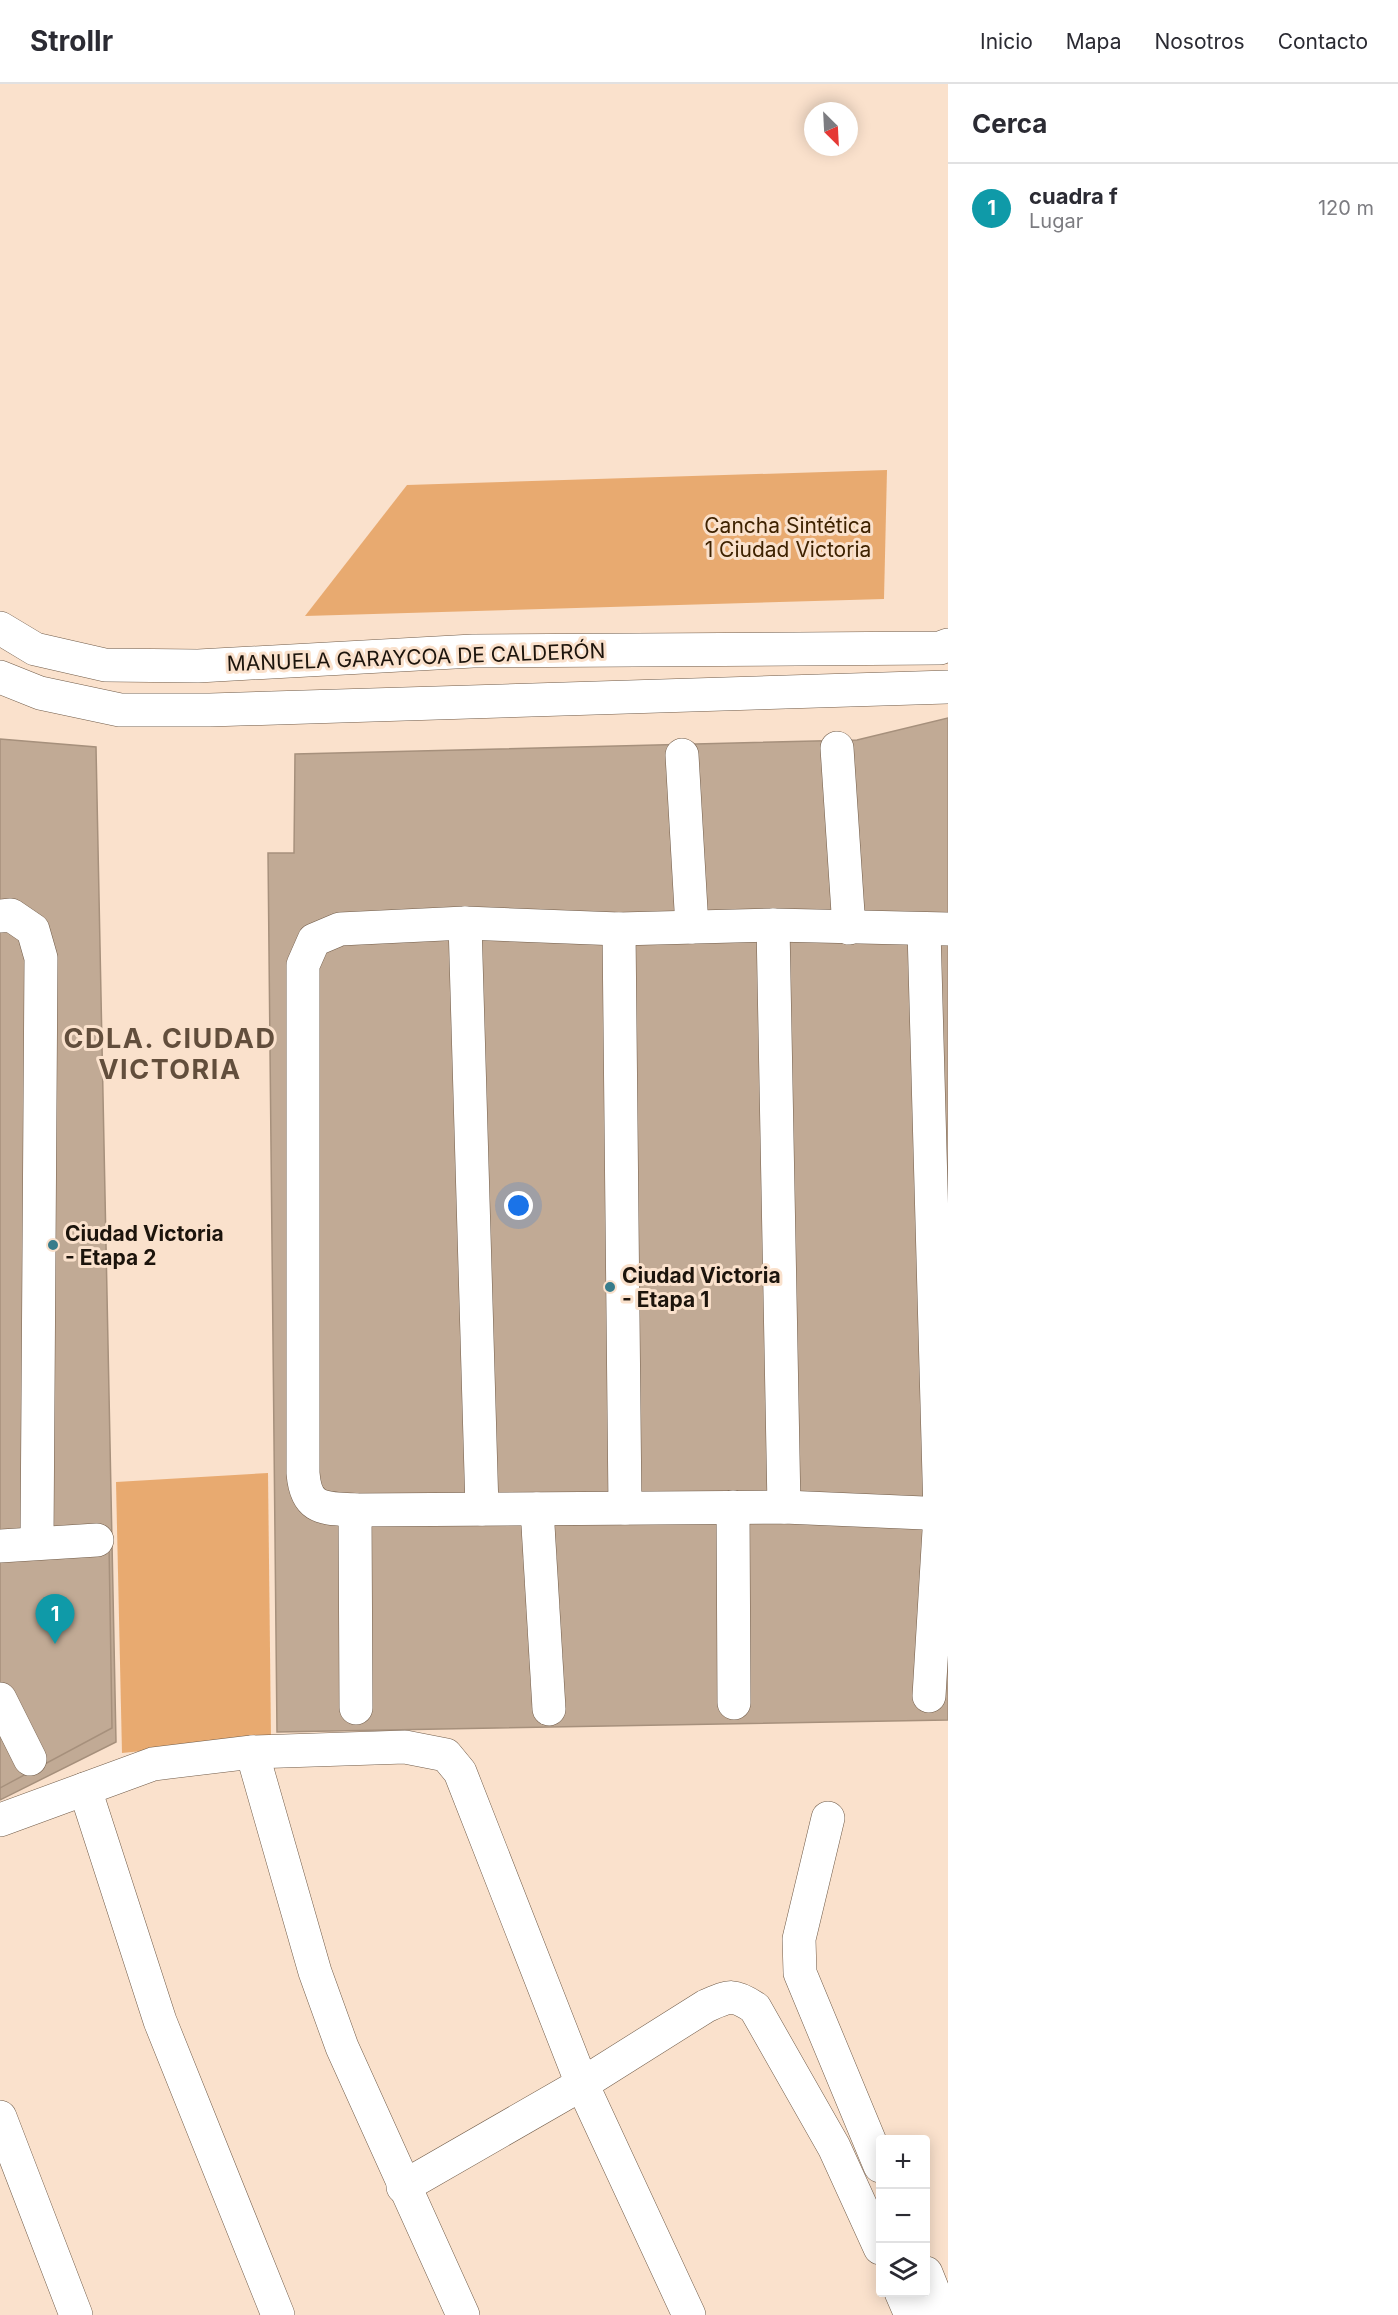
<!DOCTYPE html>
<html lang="es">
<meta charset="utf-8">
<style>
:root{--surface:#fff;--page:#f7f7f7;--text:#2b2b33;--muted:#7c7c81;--line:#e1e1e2;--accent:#1a73e8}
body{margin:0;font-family:Inter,sans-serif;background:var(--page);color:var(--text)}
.controls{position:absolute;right:18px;bottom:18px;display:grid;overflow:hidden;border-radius:6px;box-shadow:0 3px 15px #0003}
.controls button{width:54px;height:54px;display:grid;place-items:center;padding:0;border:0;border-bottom:2px solid var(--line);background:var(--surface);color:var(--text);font:30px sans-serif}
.compass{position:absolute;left:804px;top:18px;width:54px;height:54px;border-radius:50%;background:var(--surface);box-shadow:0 3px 15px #0003;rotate:156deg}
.you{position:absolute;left:519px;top:1122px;width:21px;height:21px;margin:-15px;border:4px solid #fff;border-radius:50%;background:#1a73e8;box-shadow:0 0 0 9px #1a73e833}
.badge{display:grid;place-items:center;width:39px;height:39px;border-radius:50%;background:var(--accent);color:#fff;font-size:20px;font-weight:700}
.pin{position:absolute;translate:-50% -50px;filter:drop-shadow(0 2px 3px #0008)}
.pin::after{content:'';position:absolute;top:32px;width:21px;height:18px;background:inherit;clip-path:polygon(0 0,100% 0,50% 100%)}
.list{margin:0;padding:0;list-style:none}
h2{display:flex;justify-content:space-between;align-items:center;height:78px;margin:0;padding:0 24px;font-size:26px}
h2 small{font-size:20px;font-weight:400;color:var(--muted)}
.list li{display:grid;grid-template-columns:39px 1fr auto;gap:18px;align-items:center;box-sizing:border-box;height:90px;padding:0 24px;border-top:2px solid var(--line)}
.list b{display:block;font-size:22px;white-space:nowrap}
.list p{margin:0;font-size:20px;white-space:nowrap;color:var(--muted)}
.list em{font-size:20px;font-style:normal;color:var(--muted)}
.icon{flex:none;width:33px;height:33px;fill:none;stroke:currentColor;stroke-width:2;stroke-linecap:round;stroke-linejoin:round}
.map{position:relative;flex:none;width:948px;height:2231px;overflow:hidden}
header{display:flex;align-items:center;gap:36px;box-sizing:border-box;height:84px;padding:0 30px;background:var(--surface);border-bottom:2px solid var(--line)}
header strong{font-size:28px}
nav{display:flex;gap:33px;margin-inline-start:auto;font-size:21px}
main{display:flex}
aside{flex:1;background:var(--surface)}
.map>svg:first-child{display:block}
.green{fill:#e8aa70}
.building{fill:#c1aa95;stroke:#a6907c;stroke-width:1.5}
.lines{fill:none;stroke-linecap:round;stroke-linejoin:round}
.minor-casing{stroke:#715c49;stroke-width:34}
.minor{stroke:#fff;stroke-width:33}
.poi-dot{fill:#387c8b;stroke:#fae1cc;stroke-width:2}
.labels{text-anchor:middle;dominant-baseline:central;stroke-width:6;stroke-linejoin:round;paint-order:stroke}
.park-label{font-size:21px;fill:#3e2201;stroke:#fae1cc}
.street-label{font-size:21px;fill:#1c140c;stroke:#fae1cc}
.poi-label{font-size:21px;font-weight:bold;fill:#1c140c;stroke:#fae1cc;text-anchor:start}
.district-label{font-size:27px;font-weight:bold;letter-spacing:1.5px;fill:#624e3c;stroke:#fae1cc}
</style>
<header>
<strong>Strollr</strong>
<nav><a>Inicio</a><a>Mapa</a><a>Nosotros</a><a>Contacto</a></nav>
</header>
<main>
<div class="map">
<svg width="948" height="2231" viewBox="0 0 948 2231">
<rect width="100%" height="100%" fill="#fae1cc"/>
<g class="green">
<polygon points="887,386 884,515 305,532 407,401"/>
<polygon points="268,1389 271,1654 122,1669 116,1398"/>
</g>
<g class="building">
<polygon points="948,634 948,1636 277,1648 268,769 294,769 295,670 857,656"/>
<polygon points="0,655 96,663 116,1658 0,1716"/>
<polygon points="109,1460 112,1644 0,1704 0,1476"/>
</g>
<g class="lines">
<defs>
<g id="minor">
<polyline points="0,544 35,565 105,581 198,582 473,567 940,564 948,561"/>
<polyline points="0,593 40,609 120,626 210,626 948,603"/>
<polyline points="837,664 849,844"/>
<polyline points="682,671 692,843"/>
<polyline points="0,832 11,831 33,846 41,874 37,1458"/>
<polyline points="465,839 482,1425"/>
<polyline points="773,841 784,1423"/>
<polyline points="619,845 625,1424"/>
<path d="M948,845L773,841L619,845L465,839L340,845L314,856L303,881V1389C306,1427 324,1424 355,1426L784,1423L948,1430"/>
<polyline points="924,846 940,1430 929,1612"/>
<polyline points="733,1423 734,1619"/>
<polyline points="537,1425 549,1625"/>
<polyline points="355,1426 356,1624"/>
<polyline points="0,1462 97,1456"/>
<polyline points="0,1615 30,1675"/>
<polyline points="252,1668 315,1888 342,1963 463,2231"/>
<polyline points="85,1705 160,1937 278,2231"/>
<polyline points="828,1734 799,1855 800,1889 880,2082"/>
<polyline points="0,1736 153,1680 252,1668 405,1663 446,1671 460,1688 582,2000 689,2231"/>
<polyline points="0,2033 76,2231"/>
<path d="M403,2103L582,2000L706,1922C729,1912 733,1909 755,1924L834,2063L880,2164"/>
<polyline points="926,2189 943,2231"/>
<polyline points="901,2208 911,2231"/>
</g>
</defs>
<use href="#minor" class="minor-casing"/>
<use href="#minor" class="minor"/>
</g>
<g class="poi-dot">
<circle cx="53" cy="1161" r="6"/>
<circle cx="610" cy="1203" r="6"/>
</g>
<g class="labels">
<g class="park-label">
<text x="788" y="441">Cancha Sintética<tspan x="788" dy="24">1 Ciudad Victoria</tspan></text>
</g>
<g class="street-label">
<text transform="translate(416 573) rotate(-2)">MANUELA GARAYCOA DE CALDERÓN</text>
</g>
<g class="poi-label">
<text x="65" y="1149">Ciudad Victoria<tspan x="65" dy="24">- Etapa 2</tspan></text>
<text x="622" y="1191">Ciudad Victoria<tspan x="622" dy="24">- Etapa 1</tspan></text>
</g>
<g class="district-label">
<text x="170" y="954">CDLA. CIUDAD<tspan x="170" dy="31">VICTORIA</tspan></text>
</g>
</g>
</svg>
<div class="controls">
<button>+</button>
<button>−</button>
<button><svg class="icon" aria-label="layers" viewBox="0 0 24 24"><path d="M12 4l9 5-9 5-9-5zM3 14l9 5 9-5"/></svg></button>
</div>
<svg class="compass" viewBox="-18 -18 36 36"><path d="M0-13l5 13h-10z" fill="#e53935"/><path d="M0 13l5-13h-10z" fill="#7c7c81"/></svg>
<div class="you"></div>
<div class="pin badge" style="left:55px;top:1560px;background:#0f9aa8">1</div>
</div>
<aside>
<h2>Cerca<small></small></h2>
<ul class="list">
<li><span class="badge" style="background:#0f9aa8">1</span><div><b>cuadra f</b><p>Lugar</p></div><em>120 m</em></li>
</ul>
</aside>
</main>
